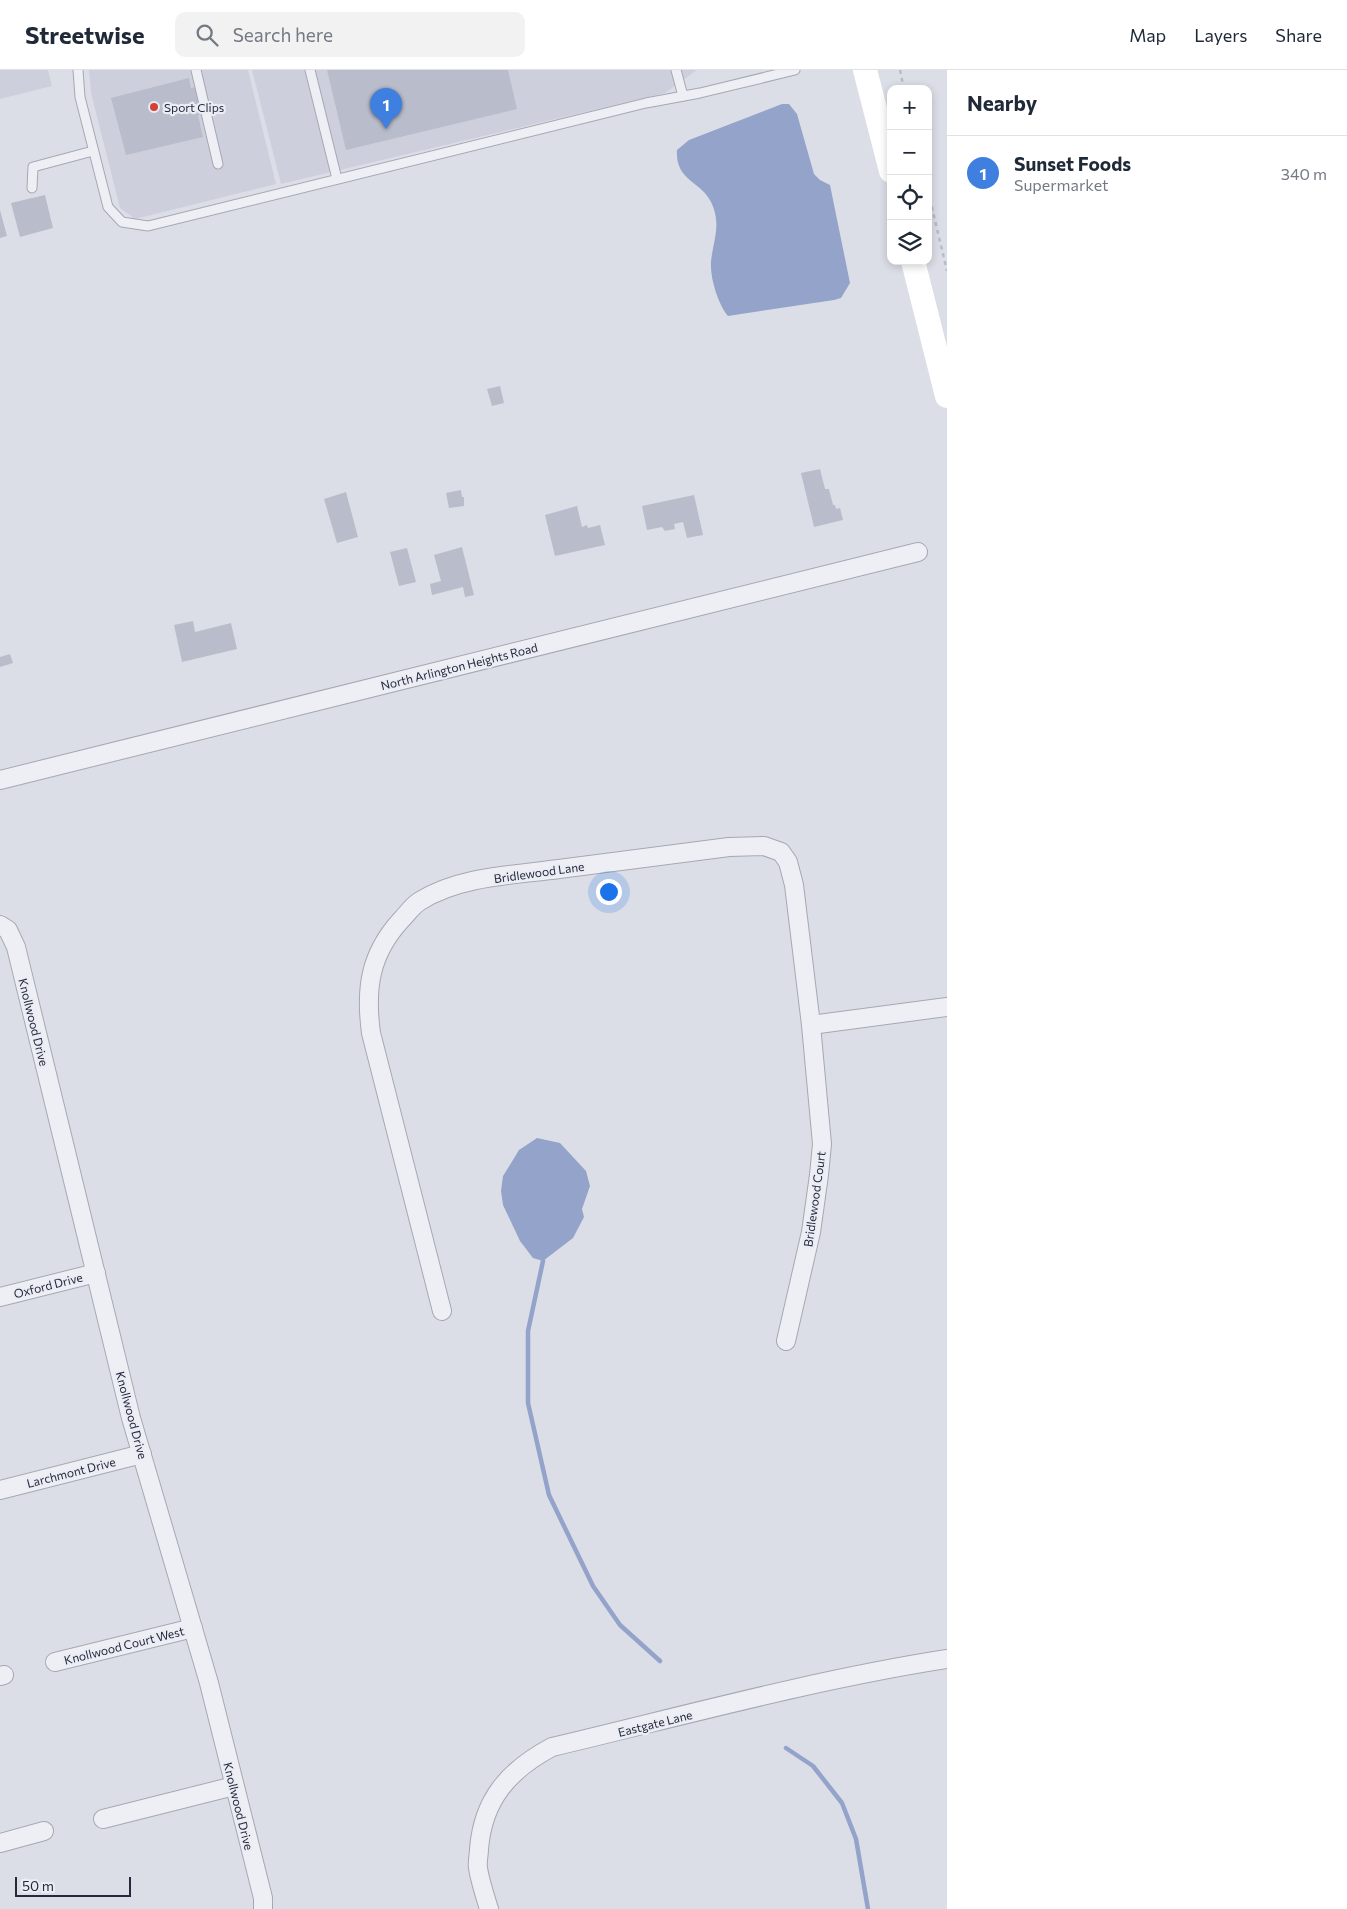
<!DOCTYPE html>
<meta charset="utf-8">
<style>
:root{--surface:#fff;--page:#f2f2f3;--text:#1f2937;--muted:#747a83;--line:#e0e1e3;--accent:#d34039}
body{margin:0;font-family:Commissioner,sans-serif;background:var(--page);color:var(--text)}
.controls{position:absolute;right:15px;top:15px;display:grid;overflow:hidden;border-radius:10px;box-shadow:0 2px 8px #0003}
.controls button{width:45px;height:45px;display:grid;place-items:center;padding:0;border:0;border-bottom:1px solid var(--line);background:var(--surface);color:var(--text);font:25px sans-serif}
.scale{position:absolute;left:15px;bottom:12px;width:116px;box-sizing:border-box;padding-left:5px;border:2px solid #25293d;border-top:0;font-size:14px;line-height:18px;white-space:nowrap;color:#25293d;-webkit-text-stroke:4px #ebedf4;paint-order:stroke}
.you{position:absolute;left:608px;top:821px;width:18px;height:18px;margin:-12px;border:4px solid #fff;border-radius:50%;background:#1a73e8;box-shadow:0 0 0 8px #1a73e833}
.badge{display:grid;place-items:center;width:32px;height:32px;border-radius:50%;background:var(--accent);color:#fff;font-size:16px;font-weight:700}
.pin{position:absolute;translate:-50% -41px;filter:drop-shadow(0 1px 2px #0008)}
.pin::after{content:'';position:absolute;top:26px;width:18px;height:15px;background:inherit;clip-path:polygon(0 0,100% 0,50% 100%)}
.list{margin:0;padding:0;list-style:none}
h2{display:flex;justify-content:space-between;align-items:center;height:65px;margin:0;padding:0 20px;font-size:21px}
h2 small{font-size:16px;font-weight:400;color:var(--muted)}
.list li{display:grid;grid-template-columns:32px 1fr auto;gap:15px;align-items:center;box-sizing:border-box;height:75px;padding:0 20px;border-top:1px solid var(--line)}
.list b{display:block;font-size:19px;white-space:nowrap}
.list p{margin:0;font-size:16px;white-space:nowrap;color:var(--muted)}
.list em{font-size:16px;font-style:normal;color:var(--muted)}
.icon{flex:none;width:28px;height:28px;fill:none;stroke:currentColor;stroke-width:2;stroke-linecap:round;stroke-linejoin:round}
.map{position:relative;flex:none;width:947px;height:1839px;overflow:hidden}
header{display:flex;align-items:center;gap:30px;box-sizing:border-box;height:70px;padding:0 25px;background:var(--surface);border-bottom:1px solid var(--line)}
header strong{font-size:24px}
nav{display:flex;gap:28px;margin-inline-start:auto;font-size:18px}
.search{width:350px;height:45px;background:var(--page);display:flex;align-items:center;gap:12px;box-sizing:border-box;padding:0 18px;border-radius:10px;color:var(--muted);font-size:19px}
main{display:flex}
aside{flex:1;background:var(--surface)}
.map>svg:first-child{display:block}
.built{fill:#cdd0dc}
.water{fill:#94a3c9}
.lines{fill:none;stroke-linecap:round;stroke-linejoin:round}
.stream{stroke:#94a3c9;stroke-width:4.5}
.building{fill:#b9bcca}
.service-casing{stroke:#a5a8b4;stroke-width:11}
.minor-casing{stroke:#a5a8b4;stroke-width:20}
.path{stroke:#babcc5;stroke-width:2.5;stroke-dasharray:4 4;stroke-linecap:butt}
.service{stroke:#eeeff5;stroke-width:9}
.minor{stroke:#eeeff5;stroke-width:18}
.secondary{stroke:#fff;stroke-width:24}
.poi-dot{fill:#d34039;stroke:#ebedf4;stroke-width:2}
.labels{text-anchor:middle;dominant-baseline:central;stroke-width:4.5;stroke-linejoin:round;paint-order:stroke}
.poi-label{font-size:12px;fill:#25293d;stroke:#ebedf4;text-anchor:start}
.street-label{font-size:12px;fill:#25293d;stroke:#ebedf4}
</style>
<header>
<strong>Streetwise</strong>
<div class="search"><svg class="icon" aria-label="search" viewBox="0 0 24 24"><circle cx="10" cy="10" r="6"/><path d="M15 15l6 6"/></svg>Search here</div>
<nav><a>Map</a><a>Layers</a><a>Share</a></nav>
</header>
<main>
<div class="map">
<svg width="947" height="1839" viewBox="0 0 947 1839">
<rect width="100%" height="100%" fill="#dcdee7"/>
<g class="built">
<polygon points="0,0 48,0 52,16 0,29"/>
<polygon points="89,0 248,0 276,114 135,149 120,138 91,23"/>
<polygon points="252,0 697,0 665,23 281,114"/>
</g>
<g class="water">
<path d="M782,34H789L797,44L814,104L820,110L830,115L850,213L841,228L834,230L728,246C718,234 710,208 711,192C713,170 722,155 711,132C701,111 675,111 677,80L689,70Z"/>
<polygon points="537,1068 560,1073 586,1101 590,1116 582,1139 584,1147 573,1168 543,1191 533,1188 520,1171 503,1135 501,1121 503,1106 519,1080"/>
</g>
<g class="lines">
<g class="stream">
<polyline points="543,1191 528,1261 528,1333 549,1425 593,1516 620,1555 660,1591"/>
<polyline points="786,1678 813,1696 842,1733 856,1769 868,1839"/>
</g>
</g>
<g class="building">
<polygon points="327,0 508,0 517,39 346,80"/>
<polygon points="189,8 191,18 205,15 211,41 198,45 203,67 126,85 111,28"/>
<polygon points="45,125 53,158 20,167 11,133"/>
<polygon points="0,140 7,166 0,168"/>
<polygon points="500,316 504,333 492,336 487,319"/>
<polygon points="820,399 825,419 829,419 833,435 835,435 836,439 840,438 843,450 814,457 801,403"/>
<polygon points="461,420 462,427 464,427 464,436 449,438 446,423"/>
<polygon points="346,422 358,467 337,473 324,429"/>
<polygon points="694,425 703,465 687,468 683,452 674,454 675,459 665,461 662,457 647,460 642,436"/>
<polygon points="577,436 582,457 587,455 588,458 600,455 605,475 555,486 545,445"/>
<polygon points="462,477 474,525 465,527 463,517 432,525 430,514 441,511 434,485"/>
<polygon points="407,478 416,512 399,516 390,482"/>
<polygon points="193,551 195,562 231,553 237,579 182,592 174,555"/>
<polygon points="10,584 13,593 0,597 0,587"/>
</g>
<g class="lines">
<defs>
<g id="service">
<polyline points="78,0 80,27 108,137 122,152 148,156 646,33 700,23 795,0"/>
<polyline points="196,0 218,94"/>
<polyline points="310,0 337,109"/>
<polyline points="676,0 683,26"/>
<polyline points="32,118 33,97 93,81"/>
</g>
<g id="minor">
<polyline points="0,710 918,482"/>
<polyline points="0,855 8,860 16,877 131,1348 209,1613 263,1828 263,1839"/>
<polyline points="811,955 947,937"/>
<polyline points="0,1227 96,1203"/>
<path d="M442,1241L371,963C365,918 370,884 401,850C407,844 412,836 420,831C460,806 514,805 559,799C616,792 672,784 729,777L764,776L781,782L788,792L794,815L811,955L822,1074L819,1105L811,1162L786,1271"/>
<polyline points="0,1420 142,1384"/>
<polyline points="55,1592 193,1558"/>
<polyline points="0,1606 4,1605"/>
<polyline points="103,1749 234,1716"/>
<polyline points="0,1773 44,1761"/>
<path d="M489,1839C485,1826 480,1811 478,1798C477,1792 479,1785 479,1779C483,1729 509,1700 552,1677C683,1646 813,1610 947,1589"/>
</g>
</defs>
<use href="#service" class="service-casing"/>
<use href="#minor" class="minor-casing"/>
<g class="path">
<polyline points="900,0 904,19"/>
<polyline points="928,121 947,201"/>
</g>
<use href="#service" class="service"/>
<use href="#minor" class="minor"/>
<g class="secondary">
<polyline points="865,0 891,101"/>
<polyline points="913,191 947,326"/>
</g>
</g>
<circle class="poi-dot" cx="154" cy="37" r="5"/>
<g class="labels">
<g class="poi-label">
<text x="164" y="37">Sport Clips</text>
</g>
<g class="street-label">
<text transform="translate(459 596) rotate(-14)">North Arlington Heights Road</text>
<text transform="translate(539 802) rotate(-8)">Bridlewood Lane</text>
<text transform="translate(34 952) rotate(76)">Knollwood Drive</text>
<text transform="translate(814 1129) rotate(-82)">Bridlewood Court</text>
<text transform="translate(48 1215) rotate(-14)">Oxford Drive</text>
<text transform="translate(132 1345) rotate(75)">Knollwood Drive</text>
<text transform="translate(71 1402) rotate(-14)">Larchmont Drive</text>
<text transform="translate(124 1575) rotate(-14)">Knollwood Court West</text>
<text transform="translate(655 1653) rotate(-14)">Eastgate Lane</text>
<text transform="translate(239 1736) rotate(76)">Knollwood Drive</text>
</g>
</g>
</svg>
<div class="controls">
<button>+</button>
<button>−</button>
<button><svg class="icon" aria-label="locate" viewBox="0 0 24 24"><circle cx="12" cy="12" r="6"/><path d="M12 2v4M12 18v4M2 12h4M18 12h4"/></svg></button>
<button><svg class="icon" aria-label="layers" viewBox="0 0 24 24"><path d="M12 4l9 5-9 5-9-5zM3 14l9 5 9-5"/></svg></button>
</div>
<div class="scale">50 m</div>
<div class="you"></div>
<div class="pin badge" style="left:386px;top:59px;background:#3f7fe0">1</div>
</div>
<aside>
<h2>Nearby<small></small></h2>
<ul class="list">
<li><span class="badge" style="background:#3f7fe0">1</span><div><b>Sunset Foods</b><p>Supermarket</p></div><em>340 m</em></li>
</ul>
</aside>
</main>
